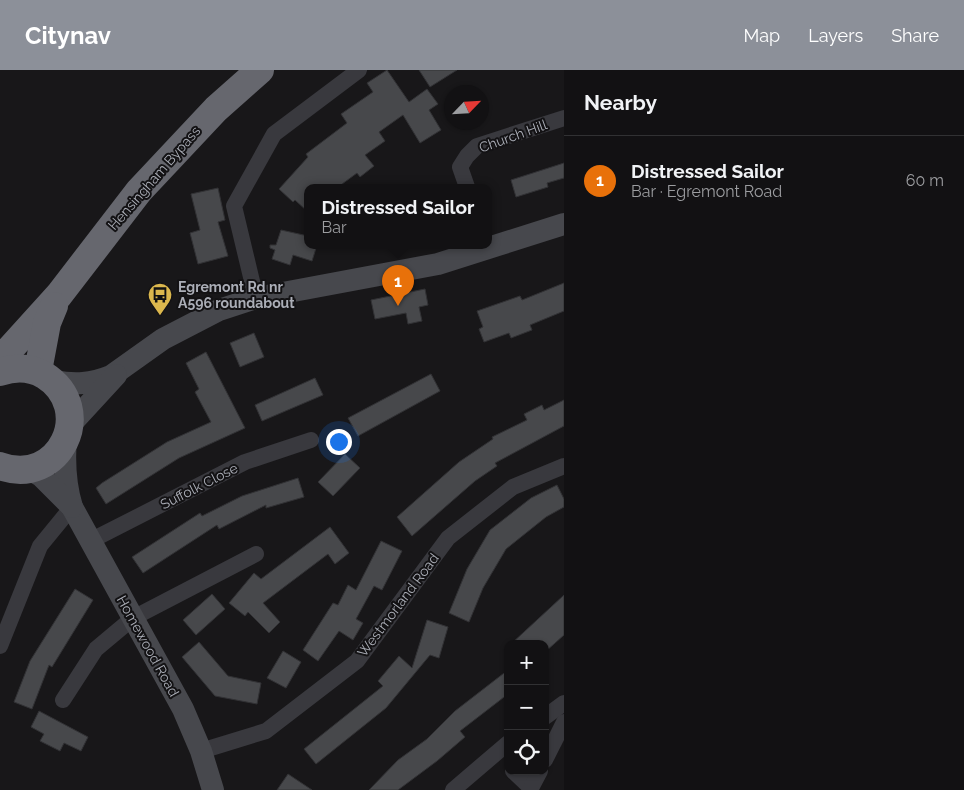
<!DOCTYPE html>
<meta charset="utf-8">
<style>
:root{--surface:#121113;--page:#1f1f21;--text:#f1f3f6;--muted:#9c9da0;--line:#313133;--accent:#8c9099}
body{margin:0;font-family:Raleway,sans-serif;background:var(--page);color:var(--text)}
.controls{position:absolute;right:15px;bottom:15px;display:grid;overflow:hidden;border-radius:10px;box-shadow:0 1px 4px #0004}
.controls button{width:45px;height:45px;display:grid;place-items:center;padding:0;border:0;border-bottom:1px solid var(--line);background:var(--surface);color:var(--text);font:25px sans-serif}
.compass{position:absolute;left:444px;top:15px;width:45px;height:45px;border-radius:50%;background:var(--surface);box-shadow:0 1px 4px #0004;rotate:65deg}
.you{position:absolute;left:338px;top:371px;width:18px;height:18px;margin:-12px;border:4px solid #fff;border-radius:50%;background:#1a73e8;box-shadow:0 0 0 8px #1a73e833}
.badge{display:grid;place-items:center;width:32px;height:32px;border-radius:50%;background:var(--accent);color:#fff;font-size:16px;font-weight:700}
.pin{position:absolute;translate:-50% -41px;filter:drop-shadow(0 1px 2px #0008)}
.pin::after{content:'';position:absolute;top:26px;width:18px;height:15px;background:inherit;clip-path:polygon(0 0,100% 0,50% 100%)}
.popup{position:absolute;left:304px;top:114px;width:188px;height:65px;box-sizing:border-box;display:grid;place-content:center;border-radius:10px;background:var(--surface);filter:drop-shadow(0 1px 4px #0005);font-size:16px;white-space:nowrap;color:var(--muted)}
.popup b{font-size:19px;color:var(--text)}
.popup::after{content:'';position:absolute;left:50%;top:100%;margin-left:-10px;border:10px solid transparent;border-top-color:var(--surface)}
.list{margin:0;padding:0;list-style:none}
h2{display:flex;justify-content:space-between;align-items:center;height:65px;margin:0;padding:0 20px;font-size:21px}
h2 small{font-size:16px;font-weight:400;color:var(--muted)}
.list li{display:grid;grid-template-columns:32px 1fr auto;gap:15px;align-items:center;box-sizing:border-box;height:90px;padding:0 20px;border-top:1px solid var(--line)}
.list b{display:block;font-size:19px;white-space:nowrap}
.list p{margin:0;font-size:16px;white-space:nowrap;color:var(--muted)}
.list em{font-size:16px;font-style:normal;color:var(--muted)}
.icon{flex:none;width:28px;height:28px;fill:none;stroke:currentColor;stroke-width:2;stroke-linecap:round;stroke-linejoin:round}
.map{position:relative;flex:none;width:564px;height:720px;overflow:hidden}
header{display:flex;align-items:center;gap:30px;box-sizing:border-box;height:70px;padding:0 25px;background:var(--accent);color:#fff}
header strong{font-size:24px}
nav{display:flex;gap:28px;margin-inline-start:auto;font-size:18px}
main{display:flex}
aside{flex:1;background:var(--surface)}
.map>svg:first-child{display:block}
.building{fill:#47484b;stroke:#323235}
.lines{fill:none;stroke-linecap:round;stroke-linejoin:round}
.street{stroke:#39393e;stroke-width:16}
.secondary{stroke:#47484d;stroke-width:22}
.highway{stroke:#66676e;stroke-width:28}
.labels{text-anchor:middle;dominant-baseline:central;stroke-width:4;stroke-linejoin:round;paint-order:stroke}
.street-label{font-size:14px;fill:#abaeb7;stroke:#131214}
.poi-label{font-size:14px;font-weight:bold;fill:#abaeb7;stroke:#131214;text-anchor:start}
</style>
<header>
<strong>Citynav</strong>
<nav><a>Map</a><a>Layers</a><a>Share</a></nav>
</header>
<main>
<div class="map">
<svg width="564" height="720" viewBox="0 0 564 720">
<rect width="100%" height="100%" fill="#181719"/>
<g class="building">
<polygon points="387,0 409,32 427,19 438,34 429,40 441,60 420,73 403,45 379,62 385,71 365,85 374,96 360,107 357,103 338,117 308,117 308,142 295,130 293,132 279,119 308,87 306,84 347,53 341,44 373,22 367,13"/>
<polygon points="419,0 457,0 430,17"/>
<polygon points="564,93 564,108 547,113 548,117 516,127 511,110"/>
<polygon points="218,118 225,150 218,152 228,186 198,194 190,163 200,160 191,124"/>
<polygon points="281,160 308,166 308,175 317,175 312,191 293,185 290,195 272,189 275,180 270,178 270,175 276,175"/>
<polygon points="564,213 564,241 530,255 532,260 511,268 509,263 484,272 479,259 483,257 477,241 520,226 522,230"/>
<polygon points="425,219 428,235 419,237 422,251 408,254 406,243 375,249 371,230"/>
<polygon points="254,263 264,287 240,297 230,273"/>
<polygon points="206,282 245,358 179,388 106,434 96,418 102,413 167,372 211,352 195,322 199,319 186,293"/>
<polygon points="431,304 440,321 358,366 348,348"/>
<polygon points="315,308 323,325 262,351 255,335"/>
<polygon points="564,330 564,356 495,393 497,396 475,411 412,466 397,447 459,392 493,369 492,367 527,350 524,344 542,335 544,340"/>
<polygon points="345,384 360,398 333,426 318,412"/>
<polygon points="298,408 304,427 266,438 266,435 219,459 217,455 143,503 132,487 200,443 202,446 242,426"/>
<polygon points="557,415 564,429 564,437 546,447 506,479 483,518 469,552 449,543 467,499 490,460 531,428"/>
<polygon points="330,457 349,483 335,494 328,484 263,533 280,552 269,563 248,542 245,546 229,533 254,503 261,509"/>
<polygon points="381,471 402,481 382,520 374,516 356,549 363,553 353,570 339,561 318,591 303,580 333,533 338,535 348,515 356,520"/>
<polygon points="75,519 93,530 52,597 49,595 32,639 14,632 30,591"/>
<polygon points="212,524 225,539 196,565 183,550"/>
<polygon points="564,525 564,565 545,582 545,574 511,574"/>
<polygon points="427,550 448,557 439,588 430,585 386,638 316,694 304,679 383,616 378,611 399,586 412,598"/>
<polygon points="199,572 228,606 261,613 257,634 215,626 182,587"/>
<polygon points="283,581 301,592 286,618 267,608"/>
<polygon points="508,600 508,624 460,661 465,667 437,691 398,720 369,720 398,690 427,669 455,641"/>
<polygon points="39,641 88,667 81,681 64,673 60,681 40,671 44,664 31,657"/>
<polygon points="288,704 312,720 277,720"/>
</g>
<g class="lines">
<g class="street">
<polyline points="467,117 460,97 467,86 477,76 564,48"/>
<polyline points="256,228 234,136 274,64 359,0"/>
<polyline points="90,471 245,392 311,370"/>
<polyline points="0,576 40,476 72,437"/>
<polyline points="63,630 96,579 133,548 256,484"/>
<polyline points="545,647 564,633"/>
<polyline points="201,681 266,661 357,591 448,468 513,417 564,396"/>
<polyline points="545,690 564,652"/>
<polyline points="513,701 531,718"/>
<polyline points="453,720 508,673"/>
<polyline points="530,720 540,701"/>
</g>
<g class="secondary">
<path d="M54,311C75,315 91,314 111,306L163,269L219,240L256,228L438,194L564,154"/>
<polyline points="70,355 116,305"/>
<path d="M66,368C64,392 65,414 72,437L183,639L201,681L213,720"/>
<polyline points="29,399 41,406 72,437"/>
</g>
<g class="highway">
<polyline points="0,290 59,225 139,121 216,39 260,0"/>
<polyline points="38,301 47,253 54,236"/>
<path d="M0,302C15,297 30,297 44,305C98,339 59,418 0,396"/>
</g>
</g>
<defs>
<symbol id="bus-pin" viewBox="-11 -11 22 30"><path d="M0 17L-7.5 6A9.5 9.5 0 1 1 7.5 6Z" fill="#dbb74d" stroke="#131214"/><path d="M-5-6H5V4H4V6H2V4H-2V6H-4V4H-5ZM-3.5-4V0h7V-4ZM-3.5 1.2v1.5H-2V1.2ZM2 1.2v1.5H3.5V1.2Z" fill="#111"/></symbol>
</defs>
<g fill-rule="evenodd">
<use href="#bus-pin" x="146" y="211" width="28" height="38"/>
</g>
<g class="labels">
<g class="street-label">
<text transform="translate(513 66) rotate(-20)">Church Hill</text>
<text transform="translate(154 108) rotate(-49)">Hensingham Bypass</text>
<text transform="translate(199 416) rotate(-27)">Suffolk Close</text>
<text transform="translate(398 535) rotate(-53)">Westmorland Road</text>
<text transform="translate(148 576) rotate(61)">Homewood Road</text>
</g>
<g class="poi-label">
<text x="178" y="217">Egremont Rd nr<tspan x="178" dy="16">A596 roundabout</tspan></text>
</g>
</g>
</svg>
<div class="controls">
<button>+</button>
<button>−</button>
<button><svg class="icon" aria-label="locate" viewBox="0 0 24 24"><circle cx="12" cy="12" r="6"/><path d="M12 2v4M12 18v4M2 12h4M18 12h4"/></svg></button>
</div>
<svg class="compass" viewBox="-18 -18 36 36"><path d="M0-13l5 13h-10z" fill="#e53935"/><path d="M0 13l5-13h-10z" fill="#9c9da0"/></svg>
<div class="you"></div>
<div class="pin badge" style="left:398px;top:236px;background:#e8710a">1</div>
<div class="popup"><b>Distressed Sailor</b>Bar</div>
</div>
<aside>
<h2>Nearby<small></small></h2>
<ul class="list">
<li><span class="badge" style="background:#e8710a">1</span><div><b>Distressed Sailor</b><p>Bar · Egremont Road</p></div><em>60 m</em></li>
</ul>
</aside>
</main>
